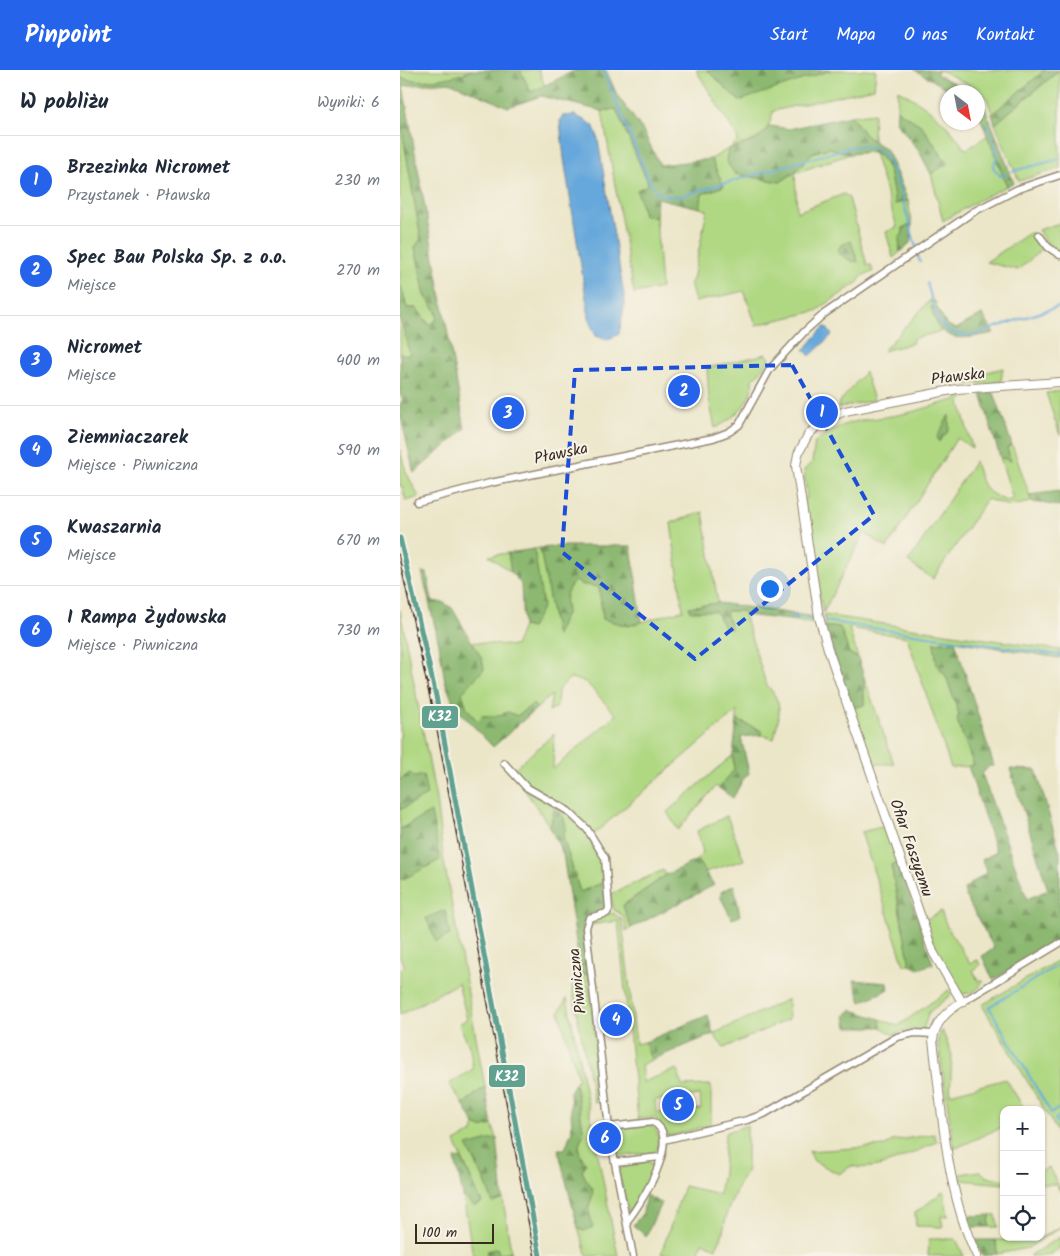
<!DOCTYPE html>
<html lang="pl">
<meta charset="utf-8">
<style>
:root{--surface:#fff;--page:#f2f2f3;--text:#1f2937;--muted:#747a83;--line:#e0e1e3;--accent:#2563eb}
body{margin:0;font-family:Kalam,sans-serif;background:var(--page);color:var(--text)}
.controls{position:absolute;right:15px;bottom:15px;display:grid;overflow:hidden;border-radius:10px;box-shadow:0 1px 4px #0004}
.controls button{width:45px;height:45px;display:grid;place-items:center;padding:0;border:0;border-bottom:1px solid var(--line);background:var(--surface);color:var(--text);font:25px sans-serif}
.compass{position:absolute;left:540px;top:15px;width:45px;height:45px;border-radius:50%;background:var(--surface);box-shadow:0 1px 4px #0004;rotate:148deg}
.scale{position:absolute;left:15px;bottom:12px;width:79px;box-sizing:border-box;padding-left:5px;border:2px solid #3b2a1e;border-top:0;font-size:14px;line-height:18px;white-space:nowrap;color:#3b2a1e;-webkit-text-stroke:4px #f7f3e8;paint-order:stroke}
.you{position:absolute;left:369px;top:518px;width:18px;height:18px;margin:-12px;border:4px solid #fff;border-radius:50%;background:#1a73e8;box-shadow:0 0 0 8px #1a73e833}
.badge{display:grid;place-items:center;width:32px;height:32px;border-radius:50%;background:var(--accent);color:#fff;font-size:16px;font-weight:700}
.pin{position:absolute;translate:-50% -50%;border:2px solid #fff;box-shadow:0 1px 5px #0006}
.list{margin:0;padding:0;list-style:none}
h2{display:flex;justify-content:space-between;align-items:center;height:65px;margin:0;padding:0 20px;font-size:21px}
h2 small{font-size:16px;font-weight:400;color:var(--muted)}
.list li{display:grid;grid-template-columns:32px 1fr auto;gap:15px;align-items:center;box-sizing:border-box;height:90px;padding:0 20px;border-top:1px solid var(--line)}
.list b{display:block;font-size:19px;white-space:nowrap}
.list p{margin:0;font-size:16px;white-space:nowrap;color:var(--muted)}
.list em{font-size:16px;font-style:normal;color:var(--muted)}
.icon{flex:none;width:28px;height:28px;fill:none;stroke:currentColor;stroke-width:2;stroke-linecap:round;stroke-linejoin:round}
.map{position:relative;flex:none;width:660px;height:1186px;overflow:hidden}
header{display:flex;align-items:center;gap:30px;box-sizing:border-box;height:70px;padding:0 25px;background:var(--accent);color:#fff}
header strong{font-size:24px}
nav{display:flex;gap:28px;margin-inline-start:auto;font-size:18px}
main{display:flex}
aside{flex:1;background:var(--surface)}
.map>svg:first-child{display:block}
.green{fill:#b0d883;stroke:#768150;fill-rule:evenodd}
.forest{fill:url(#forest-firs);stroke:#647148}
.water{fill:#66a8db;stroke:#50697c}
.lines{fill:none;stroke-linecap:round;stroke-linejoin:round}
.stream{stroke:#66a8db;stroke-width:2}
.minor-casing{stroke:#948874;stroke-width:9}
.tertiary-casing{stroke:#948874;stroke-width:10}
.minor{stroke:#fff;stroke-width:6}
.tertiary{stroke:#fff;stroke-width:8}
.rail-casing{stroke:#3b2a1e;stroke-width:4}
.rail{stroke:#f7f3e8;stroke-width:2;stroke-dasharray:5.5;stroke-linecap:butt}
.rail-1-casing{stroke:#f7f3e8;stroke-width:9}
.rail-1{stroke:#60a190;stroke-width:5}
.marked{fill:none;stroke:#1d4ed8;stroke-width:4;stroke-dasharray:10 6;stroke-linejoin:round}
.labels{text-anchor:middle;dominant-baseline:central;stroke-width:4;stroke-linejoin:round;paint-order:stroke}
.street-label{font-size:16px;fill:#3b2a1e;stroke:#f7f3e8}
.line-badge{stroke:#f7f3e8;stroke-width:2}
.badge-label{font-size:14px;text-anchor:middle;font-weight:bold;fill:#fff}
</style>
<header>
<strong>Pinpoint</strong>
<nav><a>Start</a><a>Mapa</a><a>O nas</a><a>Kontakt</a></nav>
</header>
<main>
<aside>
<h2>W pobliżu<small>Wyniki: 6</small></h2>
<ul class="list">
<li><span class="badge">1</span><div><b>Brzezinka Nicromet</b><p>Przystanek · Pławska</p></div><em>230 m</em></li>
<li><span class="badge">2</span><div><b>Spec Bau Polska Sp. z o.o.</b><p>Miejsce</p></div><em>270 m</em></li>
<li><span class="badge">3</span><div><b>Nicromet</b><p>Miejsce</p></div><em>400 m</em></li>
<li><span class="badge">4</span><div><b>Ziemniaczarek</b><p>Miejsce · Piwniczna</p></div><em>590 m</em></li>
<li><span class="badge">5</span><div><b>Kwaszarnia</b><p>Miejsce</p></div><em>670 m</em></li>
<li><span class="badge">6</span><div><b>I Rampa Żydowska</b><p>Miejsce · Piwniczna</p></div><em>730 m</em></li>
</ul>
</aside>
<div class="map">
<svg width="660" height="1186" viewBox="0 0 660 1186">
<defs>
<pattern id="forest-firs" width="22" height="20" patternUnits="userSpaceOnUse" patternTransform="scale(1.25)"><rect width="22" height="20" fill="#8cb871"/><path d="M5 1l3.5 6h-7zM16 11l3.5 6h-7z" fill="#74965c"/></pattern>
</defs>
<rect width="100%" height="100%" fill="#f7f3e8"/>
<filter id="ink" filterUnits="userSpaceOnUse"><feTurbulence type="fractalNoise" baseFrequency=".02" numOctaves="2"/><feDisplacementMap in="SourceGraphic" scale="10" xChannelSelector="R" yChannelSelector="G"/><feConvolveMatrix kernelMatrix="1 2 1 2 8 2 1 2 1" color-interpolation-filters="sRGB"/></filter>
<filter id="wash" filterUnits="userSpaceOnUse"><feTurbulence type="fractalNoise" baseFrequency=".0096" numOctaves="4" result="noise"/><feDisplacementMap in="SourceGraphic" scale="20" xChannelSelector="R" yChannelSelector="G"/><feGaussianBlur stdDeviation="1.12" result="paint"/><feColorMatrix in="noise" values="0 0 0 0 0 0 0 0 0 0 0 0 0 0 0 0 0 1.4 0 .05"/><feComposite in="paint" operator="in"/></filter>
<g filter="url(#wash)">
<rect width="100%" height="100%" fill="#ece6c9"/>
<g class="green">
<path d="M0,0H72C55,8 17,15 0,7Z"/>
<polygon points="120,0 139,0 145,17 131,23"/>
<path d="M296,0H307L339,30L431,0H476L474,18L373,41C368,69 353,71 329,79L338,71L336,65Z"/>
<polygon points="540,0 645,0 592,44 587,28 574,17"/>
<polygon points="660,0 660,98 619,111 595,54"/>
<path d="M498,20C525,34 547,52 564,78L568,79L588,65L607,116L579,130L543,151L531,104L547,93L522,56L497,40Z"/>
<polygon points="216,39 248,113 247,116 237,120 244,144 256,148 261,218 234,223 202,41"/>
<polygon points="474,43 473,70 466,66 451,46"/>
<polygon points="0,48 21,170 15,177 25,225 36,241 37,249 30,255 16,238 7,238 0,213"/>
<polygon points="430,78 450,84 395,103 397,142 444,124 449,128 467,195 471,195 473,202 463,205 458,212 416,241 356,255 344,221 295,232 290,212 293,210 307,140 300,138 302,124 324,116 311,89 328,79 327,91 335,104 380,112 394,103 412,83"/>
<path d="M474,83C492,90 492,118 495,134L508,131L512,154L503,158V164L499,167L500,182L493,188L486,162L497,157Z"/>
<polygon points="660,153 660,183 645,171 638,160"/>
<polygon points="631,162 643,178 618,200 586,192"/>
<polygon points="529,231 535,231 537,238 531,237 538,258 542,261 512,269 513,273 483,281"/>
<polygon points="0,247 11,286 0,284"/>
<path d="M366,284L370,288L358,305L352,309C355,330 333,350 315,358L309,329L307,298Z"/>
<polygon points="603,298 601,312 567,314 569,304 572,306"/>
<polygon points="465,302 474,330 438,338 439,333"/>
<polygon points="660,321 660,365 646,323"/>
<path d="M561,324H568L560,332L572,378L557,368L487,478L464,463L423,543L403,429L407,428L404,400L412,392L415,372C446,349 455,352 491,346C514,343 536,334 559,329Z"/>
<path d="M612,375L632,432L609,436L587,429L533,509L508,492L575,391C582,415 583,422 607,431L613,429L600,387L610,390L607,378Z"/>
<polygon points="0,380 6,402 19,427 6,431 2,416 0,416"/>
<path d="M303,442L318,533L289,537L315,541L324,557L330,559L325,541H343L366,614C385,635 379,644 374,669L362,665V661L337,650V641L194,764C175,740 153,734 129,717C123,712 119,705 114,699L154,664L153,699L216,645L186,612L170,608L158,620L157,637L149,641L152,625L137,638L132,635L117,646L108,642L97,646H82L77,651L67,638L62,623L84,598L82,589L72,572L115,576L123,556L131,558L142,536L134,479L140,478L156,565L167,541C164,529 165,520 175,511L184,515L199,516L203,549L228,556L283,540L271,453Z"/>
<polygon points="108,483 111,502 89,486"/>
<polygon points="0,540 36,729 43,786 85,1017 63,1034 49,1014 73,999 70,978 59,954 67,949 58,913 0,945 0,899 5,896 0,888 0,806 2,809 31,743 0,759 0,740 27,724 10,703 0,710"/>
<polygon points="395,544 415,547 416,554 398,551"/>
<polygon points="424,545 660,580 660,588 555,571 534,573 537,595 546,606 559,644 557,650 574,696 551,698 507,567 449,558 458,588 449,583 440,557 425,557"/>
<polygon points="464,607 494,694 469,694 452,638 464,635"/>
<polygon points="333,685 334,700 319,718 316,716 278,760 267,742"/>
<polygon points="124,719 168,744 185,761 204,793 202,813 180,822 163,767 166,757 163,746 154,738 150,757"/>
<polygon points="327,746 344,790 305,802 297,790 303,782 297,761"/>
<polygon points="486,756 498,792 491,795 510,895 504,895 461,762"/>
<path d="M263,800L266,805L223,835L231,858L226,861C225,850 225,845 214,840L211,824Z"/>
<path d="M541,841L547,857L570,893L578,890L580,895L573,900L578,911L583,909C581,919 574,923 563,924C543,912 533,871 525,850Z"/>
<path d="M213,843L222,850L236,974L245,972L251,990L241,995L243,1012L277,999L282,1016L311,1015V1055L270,1066L266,1064L256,1048L238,1049L218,851L188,855L192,849ZM300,1025L301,1039L256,1043L255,1030Z"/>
<polygon points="660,889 660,1066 582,935"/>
<polygon points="188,904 202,1032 194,1032 172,917 181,905"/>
<polygon points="549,920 552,924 529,942 523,960 506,960 493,965 481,957 480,949 498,956"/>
<path d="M167,928L218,1186H187L178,1158L184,1161L193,1118L186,1110L182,1101L186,1094C178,1082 176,1077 184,1064L175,1013L178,1008L159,942Z"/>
<polygon points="388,929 389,949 324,978 313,964"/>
<polygon points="542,960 552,985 550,1024 606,1009 625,1040 604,1040 604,1056 554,1079 538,969"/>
<polygon points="75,1055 81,1058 92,1055 97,1068 68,1077 85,1111 93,1133 103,1129 111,1181 100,1186 87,1181 87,1186 73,1186 63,1126 74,1136 82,1133 55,1072 73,1062"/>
<path d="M249,1055C260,1060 258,1067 258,1078L254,1083L217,1086L212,1062L218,1058Z"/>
<polygon points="347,1055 347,1100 338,1116 327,1142 322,1166 316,1178 302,1172 298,1186 261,1184 284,1116 319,1124 323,1103 325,1063"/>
<path d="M534,1064L537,1072C510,1083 480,1103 451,1096L439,1104L414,1091L409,1081L486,1076L492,1071Z"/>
<polygon points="248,1091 255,1099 229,1144 219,1105 220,1098"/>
<polygon points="649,1098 660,1118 660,1121 656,1114 641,1114 641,1101"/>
<polygon points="580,1101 587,1107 604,1110 604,1114 561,1110 560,1104"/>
<polygon points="544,1121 548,1146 541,1146 543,1157 516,1156 515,1143"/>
<polygon points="590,1145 596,1145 598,1157 589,1157"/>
<polygon points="660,1157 628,1178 597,1184 596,1170 637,1170"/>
<polygon points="660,1167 660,1178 647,1186 629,1186"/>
<polygon points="529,1169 556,1169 564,1186 528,1186"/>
</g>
<g class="forest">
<path d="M72,0H120L131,22L176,0H206L217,25L242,59L260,95L311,89L324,116L302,124L300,138L257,128L256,148L244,145L237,120L246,116L248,113L216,39L202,41L141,26L108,37L49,12L3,16L65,359L14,403L0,343V335L3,329L0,325V284L10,285L0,247V213L7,238H16L29,255L37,249L36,241L25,225L15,177L21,169L0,48V7C18,15 54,8 72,0Z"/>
<polygon points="307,0 431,0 339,31"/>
<polygon points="515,0 540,0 536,4 571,22 553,22"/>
<polygon points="645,0 659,0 595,54 592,44"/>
<polygon points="578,28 584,35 614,113 607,116 578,42"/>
<polygon points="497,40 522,56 547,94 531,104 519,81 496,52"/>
<polygon points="451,46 466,66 487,80 508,131 495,134 489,100 480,85 471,82 450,84 430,78 412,83 394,103 380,112 335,104 326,91 328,79 357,70 370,56 389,59"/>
<polygon points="512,154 511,172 500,182 499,167 503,164 503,158"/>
<polygon points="451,171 458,192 451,191 437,182 441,175"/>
<path d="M531,237L537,238L546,254L556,259L582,244L594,263C562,269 541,276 531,237Z"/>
<polygon points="594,323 612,375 607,378 611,391 600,387 581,324"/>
<polygon points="549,345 549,360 539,372 537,367"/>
<polygon points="660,421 660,436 632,432 629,425"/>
<path d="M163,476H231L242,552L228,556L203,549L199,517L184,515L175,511C165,520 164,529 167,541L156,566L140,478Z"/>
<polygon points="134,479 143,536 131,558 123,556 121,514 111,502 108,483"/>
<polygon points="22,502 27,503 32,531 44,533 52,538 82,589 84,599 62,623 67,638 77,651 82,646 97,646 108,642 117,646 133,634 137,638 93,677 60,642 52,630 45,611 39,574"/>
<polygon points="318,533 395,544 398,551 345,545 343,541 326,541 331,559 324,557 315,541 290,541 289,537"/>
<polygon points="425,557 440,557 449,583 458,588 464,607 464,635 452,638"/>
<polygon points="555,571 594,696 589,696 582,704 627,829 648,820 610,699 636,700 660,783 660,870 593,910 582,886 594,878 566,827 564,819 587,802 582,790 596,782 568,696 574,695 557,650 559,644 546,606 537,595 534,573"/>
<polygon points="337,650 362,661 362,665 341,667 349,703 342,711 333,728 319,718 334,700 333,685"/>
<polygon points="10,703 15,707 23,705 27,725 0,740 0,710"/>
<polygon points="154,738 163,746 166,757 163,767 180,822 202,813 207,835 204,841 190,844 183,853 188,904 181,905 163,784 150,757"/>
<polygon points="31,742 40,790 2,810 0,806 0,759"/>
<polygon points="297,790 314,815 231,858 223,836 266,805"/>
<polygon points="498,792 533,894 518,899 510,895 491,795"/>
<polygon points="334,815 340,846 332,849 321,828 321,822"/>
<polygon points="45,840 50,865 36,872 26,848"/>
<polygon points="454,910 487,913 489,919 461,932"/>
<polygon points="452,940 480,949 481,957 447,957 445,945"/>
<polygon points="308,945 313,964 251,990 245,972"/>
<path d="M175,1013L184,1064C176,1077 178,1082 186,1094L182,1101C190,1119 198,1117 188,1137L193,1157L184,1161L178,1158L158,1079H165L172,1060L170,1022Z"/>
<polygon points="85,1017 92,1055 81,1058 75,1055 63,1034"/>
<polygon points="97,1068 103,1129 93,1133 85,1111 67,1076"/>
<polygon points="61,1088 82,1133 74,1136 63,1126 55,1089"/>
<polygon points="246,1125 261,1133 246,1166 233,1155 243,1143"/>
<polygon points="590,1145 589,1157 570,1157 569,1146"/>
<polygon points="575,1170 596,1170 597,1184 582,1186"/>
<polygon points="97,1178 100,1185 111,1181 112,1186 87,1186 87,1181"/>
</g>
<g class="water">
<polygon points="175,45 193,55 197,64 225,231 219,264 207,270 196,266 190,253 164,89 160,52 162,46"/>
<polygon points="424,257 426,257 432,265 410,286 404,280"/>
</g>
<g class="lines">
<g class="stream">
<path d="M203,0L247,106C256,124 260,127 280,126L451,77C462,76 471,75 481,82C495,92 510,158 516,177"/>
<polyline points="587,53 598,84 593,97 600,106 606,105"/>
<polyline points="613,101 660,89"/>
<polyline points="517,183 520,192"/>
<path d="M527,213C536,242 535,267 572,265L660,236"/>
<polyline points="390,546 415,550"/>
<polyline points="424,551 660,585"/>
<polyline points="660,894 589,937 651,1043 660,1038"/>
<polyline points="660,1046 655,1049 660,1058"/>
</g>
</g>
</g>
<g filter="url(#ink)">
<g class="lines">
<defs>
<g id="minor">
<polyline points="639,165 648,177 660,185"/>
<polyline points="17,432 90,413 313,368 329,362 339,355 370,299 405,261 424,244 573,142 618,119 660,105"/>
<polyline points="104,693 126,717 168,741 187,759 205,788 209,839 207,843 189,848 186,858 210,1067 233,1186"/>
<polyline points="562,932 660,873"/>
<path d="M209,1057L253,1052C283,1067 241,1134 227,1151"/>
<polyline points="264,1070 347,1050 364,1044 497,967 514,963 534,964"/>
<polyline points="215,1092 260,1087"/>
</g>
<path id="tertiary" d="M577,1186C546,1122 542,1041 533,970C535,952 547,941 562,932L533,882L428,579L419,547L396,396L398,384L408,365L422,351L445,341L557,319L660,312"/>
</defs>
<use href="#minor" class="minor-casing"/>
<use href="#tertiary" class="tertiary-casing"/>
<use href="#minor" class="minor"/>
<use href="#tertiary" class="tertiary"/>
<defs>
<polyline id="rail" points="0,485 39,663 136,1186"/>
</defs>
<use href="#rail" class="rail-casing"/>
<use href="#rail" class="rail"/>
<defs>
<polyline id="rail-1" points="0,468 36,626 140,1186"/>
</defs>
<use href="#rail-1" class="rail-1-casing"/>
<use href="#rail-1" class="rail-1"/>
</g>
</g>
<path class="marked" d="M392,295L474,445L295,589L162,482L175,300Z"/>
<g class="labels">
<g class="street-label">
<text transform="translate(558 307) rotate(-7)">Pławska</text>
<text transform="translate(161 384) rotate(-12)">Pławska</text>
<text transform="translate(511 778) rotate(71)">Ofiar Faszyzmu</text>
<text transform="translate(178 911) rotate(-96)">Piwniczna</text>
</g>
</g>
<g class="line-badge">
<rect x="21" y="635" width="38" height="24" rx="5" fill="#60a190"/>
<rect x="88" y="994" width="38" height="24" rx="5" fill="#60a190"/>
</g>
<g class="badge-label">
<text x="40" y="651">K32</text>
<text x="107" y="1011">K32</text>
</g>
</svg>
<div class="controls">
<button>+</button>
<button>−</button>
<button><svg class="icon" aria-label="locate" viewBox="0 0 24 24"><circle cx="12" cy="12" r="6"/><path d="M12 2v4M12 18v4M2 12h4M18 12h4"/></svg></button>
</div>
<svg class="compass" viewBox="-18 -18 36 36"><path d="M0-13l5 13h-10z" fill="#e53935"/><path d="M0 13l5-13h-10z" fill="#747a83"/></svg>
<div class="scale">100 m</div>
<div class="you"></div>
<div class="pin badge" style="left:422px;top:342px">1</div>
<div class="pin badge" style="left:284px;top:321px">2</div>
<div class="pin badge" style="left:108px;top:343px">3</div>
<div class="pin badge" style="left:216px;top:950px">4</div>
<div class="pin badge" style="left:278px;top:1035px">5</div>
<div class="pin badge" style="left:205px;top:1068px">6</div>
</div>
</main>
